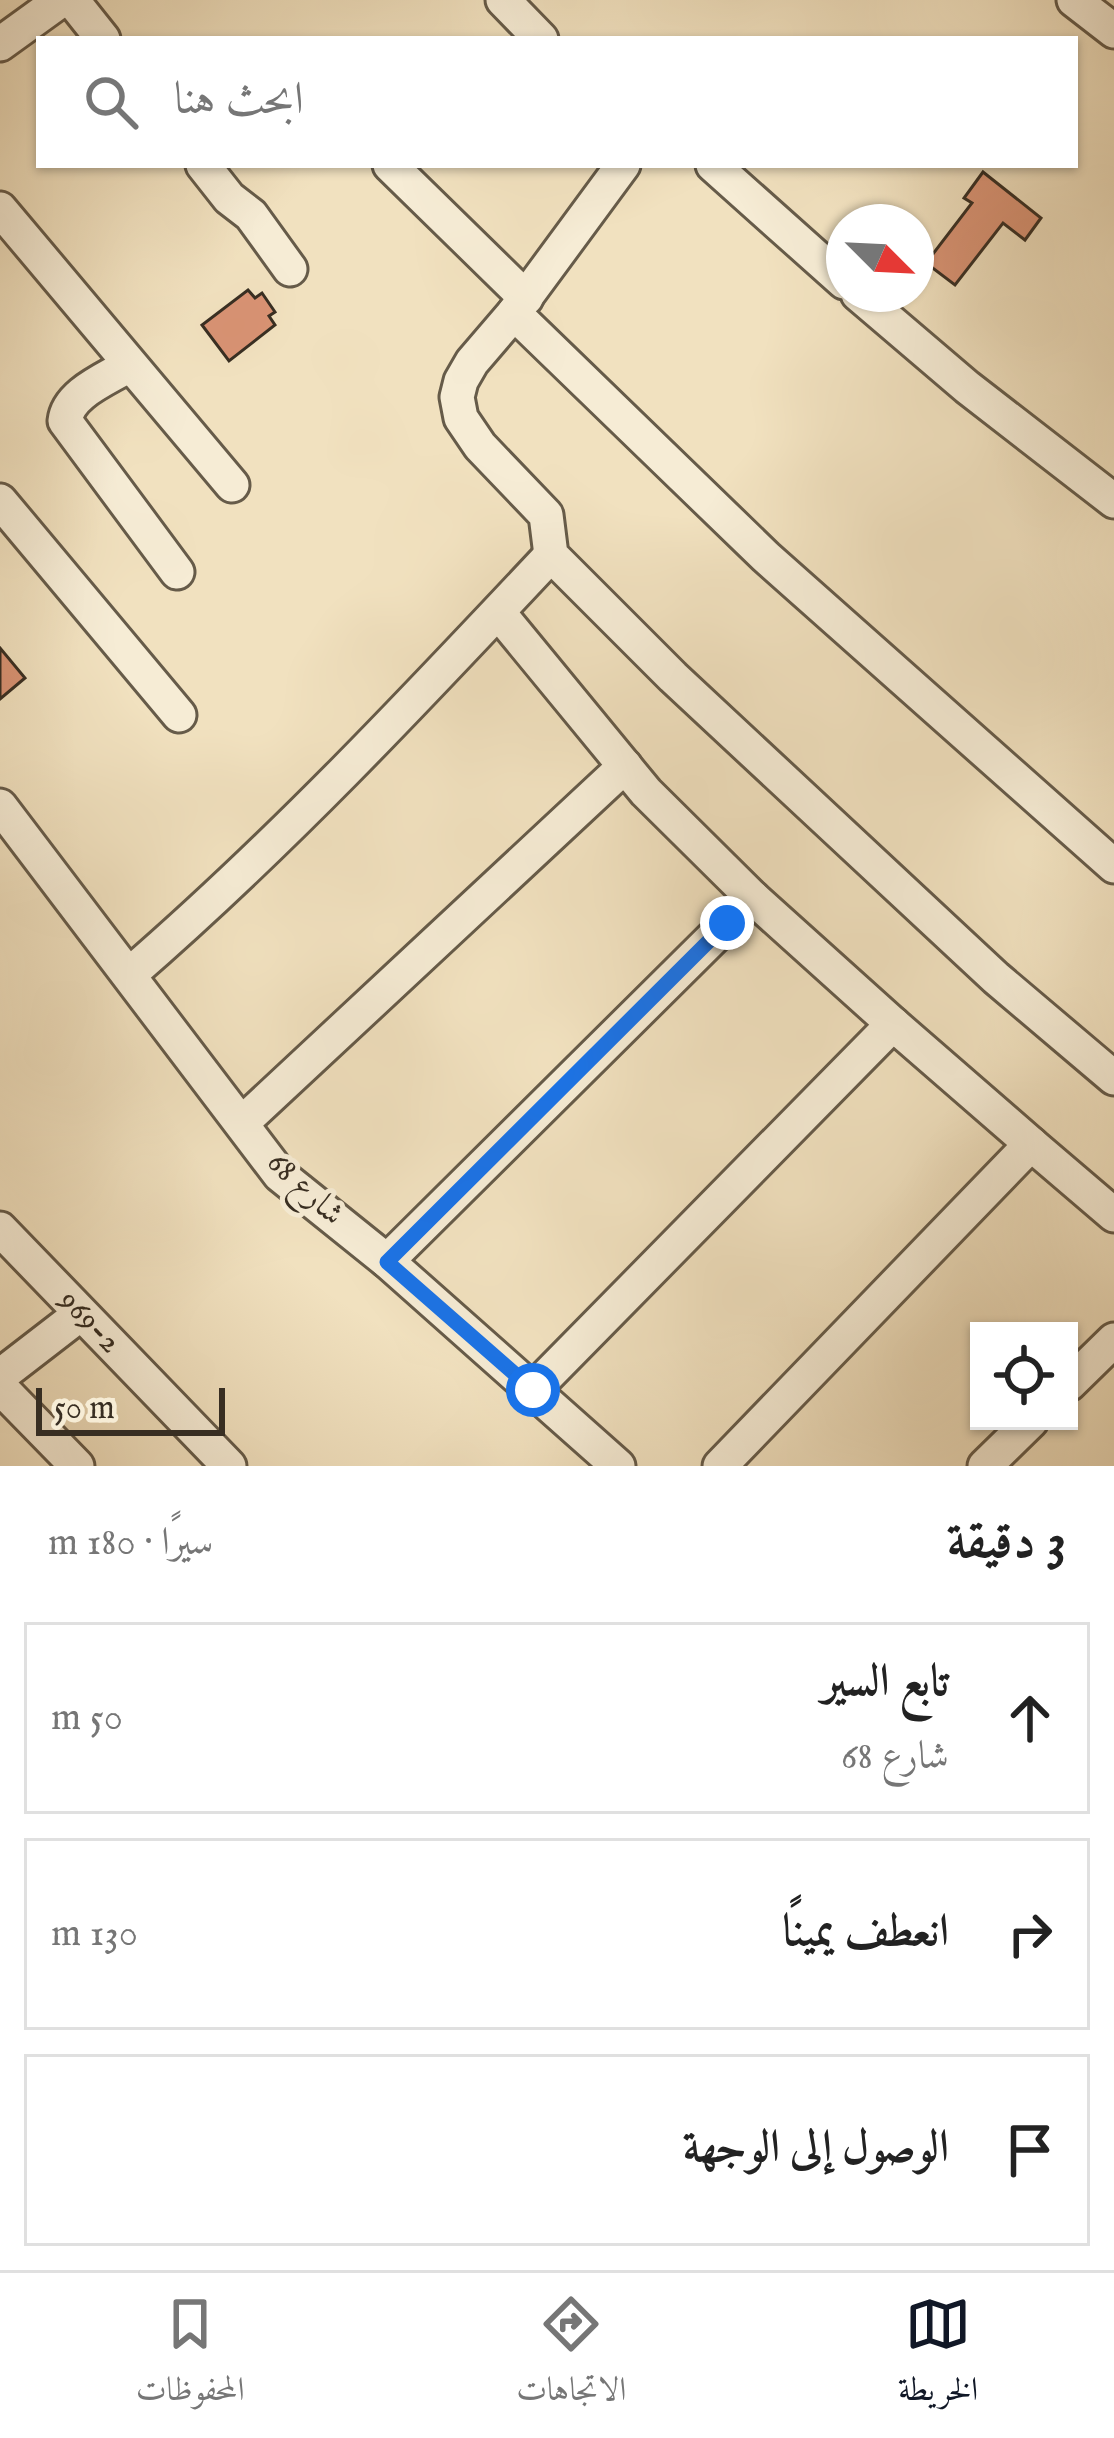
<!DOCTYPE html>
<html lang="ar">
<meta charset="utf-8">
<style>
:root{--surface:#fff;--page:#f2f2f2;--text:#222;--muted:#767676;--line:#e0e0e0;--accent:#111827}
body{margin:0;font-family:"IM FELL English",Amiri,serif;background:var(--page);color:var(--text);direction:rtl}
.controls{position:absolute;right:36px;bottom:36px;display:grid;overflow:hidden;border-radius:0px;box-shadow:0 3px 9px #0004}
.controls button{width:108px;height:108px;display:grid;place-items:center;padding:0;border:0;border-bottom:3px solid var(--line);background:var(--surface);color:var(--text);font:60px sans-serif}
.compass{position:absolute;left:826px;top:204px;width:108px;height:108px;border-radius:50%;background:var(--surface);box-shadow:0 3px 9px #0004;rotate:114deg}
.scale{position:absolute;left:36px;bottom:30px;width:189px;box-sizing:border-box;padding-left:12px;border:6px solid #382e22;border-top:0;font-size:33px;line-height:42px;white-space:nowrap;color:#382e22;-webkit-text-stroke:9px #f6ecd5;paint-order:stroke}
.stop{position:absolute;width:36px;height:36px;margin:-27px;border:9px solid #1a73e8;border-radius:50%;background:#fff}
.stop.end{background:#1a73e8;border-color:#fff;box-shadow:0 3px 12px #0008}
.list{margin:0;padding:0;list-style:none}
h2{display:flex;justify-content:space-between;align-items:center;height:156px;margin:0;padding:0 48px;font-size:51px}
h2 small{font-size:39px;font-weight:400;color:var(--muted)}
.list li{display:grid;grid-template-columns:78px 1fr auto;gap:36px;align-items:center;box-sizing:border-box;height:192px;margin:0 24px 24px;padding:0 24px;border:3px solid var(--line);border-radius:0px}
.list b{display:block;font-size:45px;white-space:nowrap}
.list p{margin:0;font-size:39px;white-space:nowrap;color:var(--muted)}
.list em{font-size:39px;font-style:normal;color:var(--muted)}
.icon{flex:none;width:66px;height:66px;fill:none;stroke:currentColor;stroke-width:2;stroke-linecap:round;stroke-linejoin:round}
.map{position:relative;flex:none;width:1114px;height:1466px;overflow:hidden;direction:ltr}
.search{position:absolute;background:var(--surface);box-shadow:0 3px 9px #0004;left:36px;right:36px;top:36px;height:132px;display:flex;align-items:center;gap:30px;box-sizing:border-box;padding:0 42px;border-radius:0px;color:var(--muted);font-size:45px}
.sheet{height:804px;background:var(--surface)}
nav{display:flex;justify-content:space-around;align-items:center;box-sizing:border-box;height:168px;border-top:3px solid var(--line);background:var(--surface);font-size:33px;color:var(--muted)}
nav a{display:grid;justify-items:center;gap:6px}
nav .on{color:var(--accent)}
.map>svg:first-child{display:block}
.building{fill:#d99374;stroke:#382e22;stroke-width:3}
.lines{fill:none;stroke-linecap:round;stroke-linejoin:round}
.minor-casing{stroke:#665b49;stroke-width:39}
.minor{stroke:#f6ecd5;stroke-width:33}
.route{stroke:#1a73e8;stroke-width:15}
.labels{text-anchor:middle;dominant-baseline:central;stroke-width:10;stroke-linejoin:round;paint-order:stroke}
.street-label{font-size:33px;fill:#382e22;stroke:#f6ecd5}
</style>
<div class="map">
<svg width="1114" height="1466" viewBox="0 0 1114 1466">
<rect width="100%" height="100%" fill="#f1e1bf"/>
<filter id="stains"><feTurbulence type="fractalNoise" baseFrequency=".00167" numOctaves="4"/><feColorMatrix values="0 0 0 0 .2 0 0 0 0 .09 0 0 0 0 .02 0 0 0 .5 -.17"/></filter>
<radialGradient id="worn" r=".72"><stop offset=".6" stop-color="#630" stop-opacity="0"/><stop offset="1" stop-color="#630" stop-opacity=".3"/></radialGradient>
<g class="building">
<polygon points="983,172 1041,218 1025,240 1003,223 955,285 926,263 972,203 964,198"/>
<polygon points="248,290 255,298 262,293 275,312 269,316 275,325 229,361 202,325"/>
<polygon points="0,648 25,678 0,699"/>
</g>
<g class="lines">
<defs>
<g id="minor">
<polyline points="72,0 103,39"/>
<polyline points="503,0 541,39"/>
<polyline points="1074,0 1114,31"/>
<polyline points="0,44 61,0"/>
<polyline points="203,165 229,198 251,215 290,269"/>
<polyline points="390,165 526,298"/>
<polyline points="623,165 514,313 472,362 461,381 457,397 461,418 480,446 546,515 551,555 673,677 996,978 1114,1078"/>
<polyline points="713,165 844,282"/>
<polyline points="0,209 232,485"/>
<polyline points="858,294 967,387 1114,501"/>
<polyline points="514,313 766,557 1114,866"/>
<path d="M129,365C107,379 68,393 65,421L177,572"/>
<polyline points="0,501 179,715"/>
<polyline points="498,612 646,792 753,898 893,1024"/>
<polyline points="0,806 280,1175 387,1261 618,1466"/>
<path d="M130,974C280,844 415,700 551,555"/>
<polyline points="242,1123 625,766"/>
<path id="s1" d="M0,1229L229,1466"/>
<polyline points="387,1261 753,898"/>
<polyline points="0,1376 79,1315"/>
<polyline points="1069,1384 1114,1340"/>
<polyline points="0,1387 77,1466"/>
<polyline points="533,1390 893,1024 1031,1144"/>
<polyline points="720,1466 1031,1144 1114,1215"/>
<polyline points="985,1466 1031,1421"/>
</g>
</defs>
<use href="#minor" class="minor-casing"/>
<use href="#minor" class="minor"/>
</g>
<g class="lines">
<polyline class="route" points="533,1390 387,1262 727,923"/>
</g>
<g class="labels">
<g class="street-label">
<text transform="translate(305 1189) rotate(43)">شارع 68</text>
<text stroke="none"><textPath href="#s1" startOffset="129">969-2</textPath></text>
</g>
</g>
<rect width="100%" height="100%" filter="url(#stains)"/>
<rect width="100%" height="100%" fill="url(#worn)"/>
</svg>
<div class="controls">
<button><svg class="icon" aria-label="locate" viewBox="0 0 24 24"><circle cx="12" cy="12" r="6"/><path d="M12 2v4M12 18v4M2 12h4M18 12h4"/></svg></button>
</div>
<svg class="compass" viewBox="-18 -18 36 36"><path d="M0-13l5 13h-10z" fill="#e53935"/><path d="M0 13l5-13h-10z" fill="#767676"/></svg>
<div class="scale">50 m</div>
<div class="stop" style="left:533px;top:1390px"></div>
<div class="stop end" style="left:727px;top:923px"></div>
<div class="search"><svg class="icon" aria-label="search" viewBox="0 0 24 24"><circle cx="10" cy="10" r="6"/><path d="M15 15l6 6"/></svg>ابحث هنا</div>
</div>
<section class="sheet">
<h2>3 دقيقة<small>سيرًا · 180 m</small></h2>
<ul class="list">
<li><svg class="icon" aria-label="ahead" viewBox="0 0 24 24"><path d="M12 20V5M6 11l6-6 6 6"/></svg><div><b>تابع السير</b><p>شارع 68</p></div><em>50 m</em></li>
<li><svg class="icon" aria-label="right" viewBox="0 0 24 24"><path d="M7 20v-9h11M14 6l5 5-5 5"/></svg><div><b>انعطف يمينًا</b></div><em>130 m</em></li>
<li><svg class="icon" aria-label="arrive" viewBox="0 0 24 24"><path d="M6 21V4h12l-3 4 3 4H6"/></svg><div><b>الوصول إلى الوجهة</b></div></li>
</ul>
</section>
<nav>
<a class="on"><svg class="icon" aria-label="map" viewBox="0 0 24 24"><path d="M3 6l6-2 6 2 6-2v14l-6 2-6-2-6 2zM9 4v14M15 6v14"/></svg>الخريطة</a>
<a><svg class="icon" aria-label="directions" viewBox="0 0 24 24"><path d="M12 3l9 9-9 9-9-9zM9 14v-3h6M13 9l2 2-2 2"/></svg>الاتجاهات</a>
<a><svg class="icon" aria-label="saved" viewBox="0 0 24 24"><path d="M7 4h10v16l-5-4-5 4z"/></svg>المحفوظات</a>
</nav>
